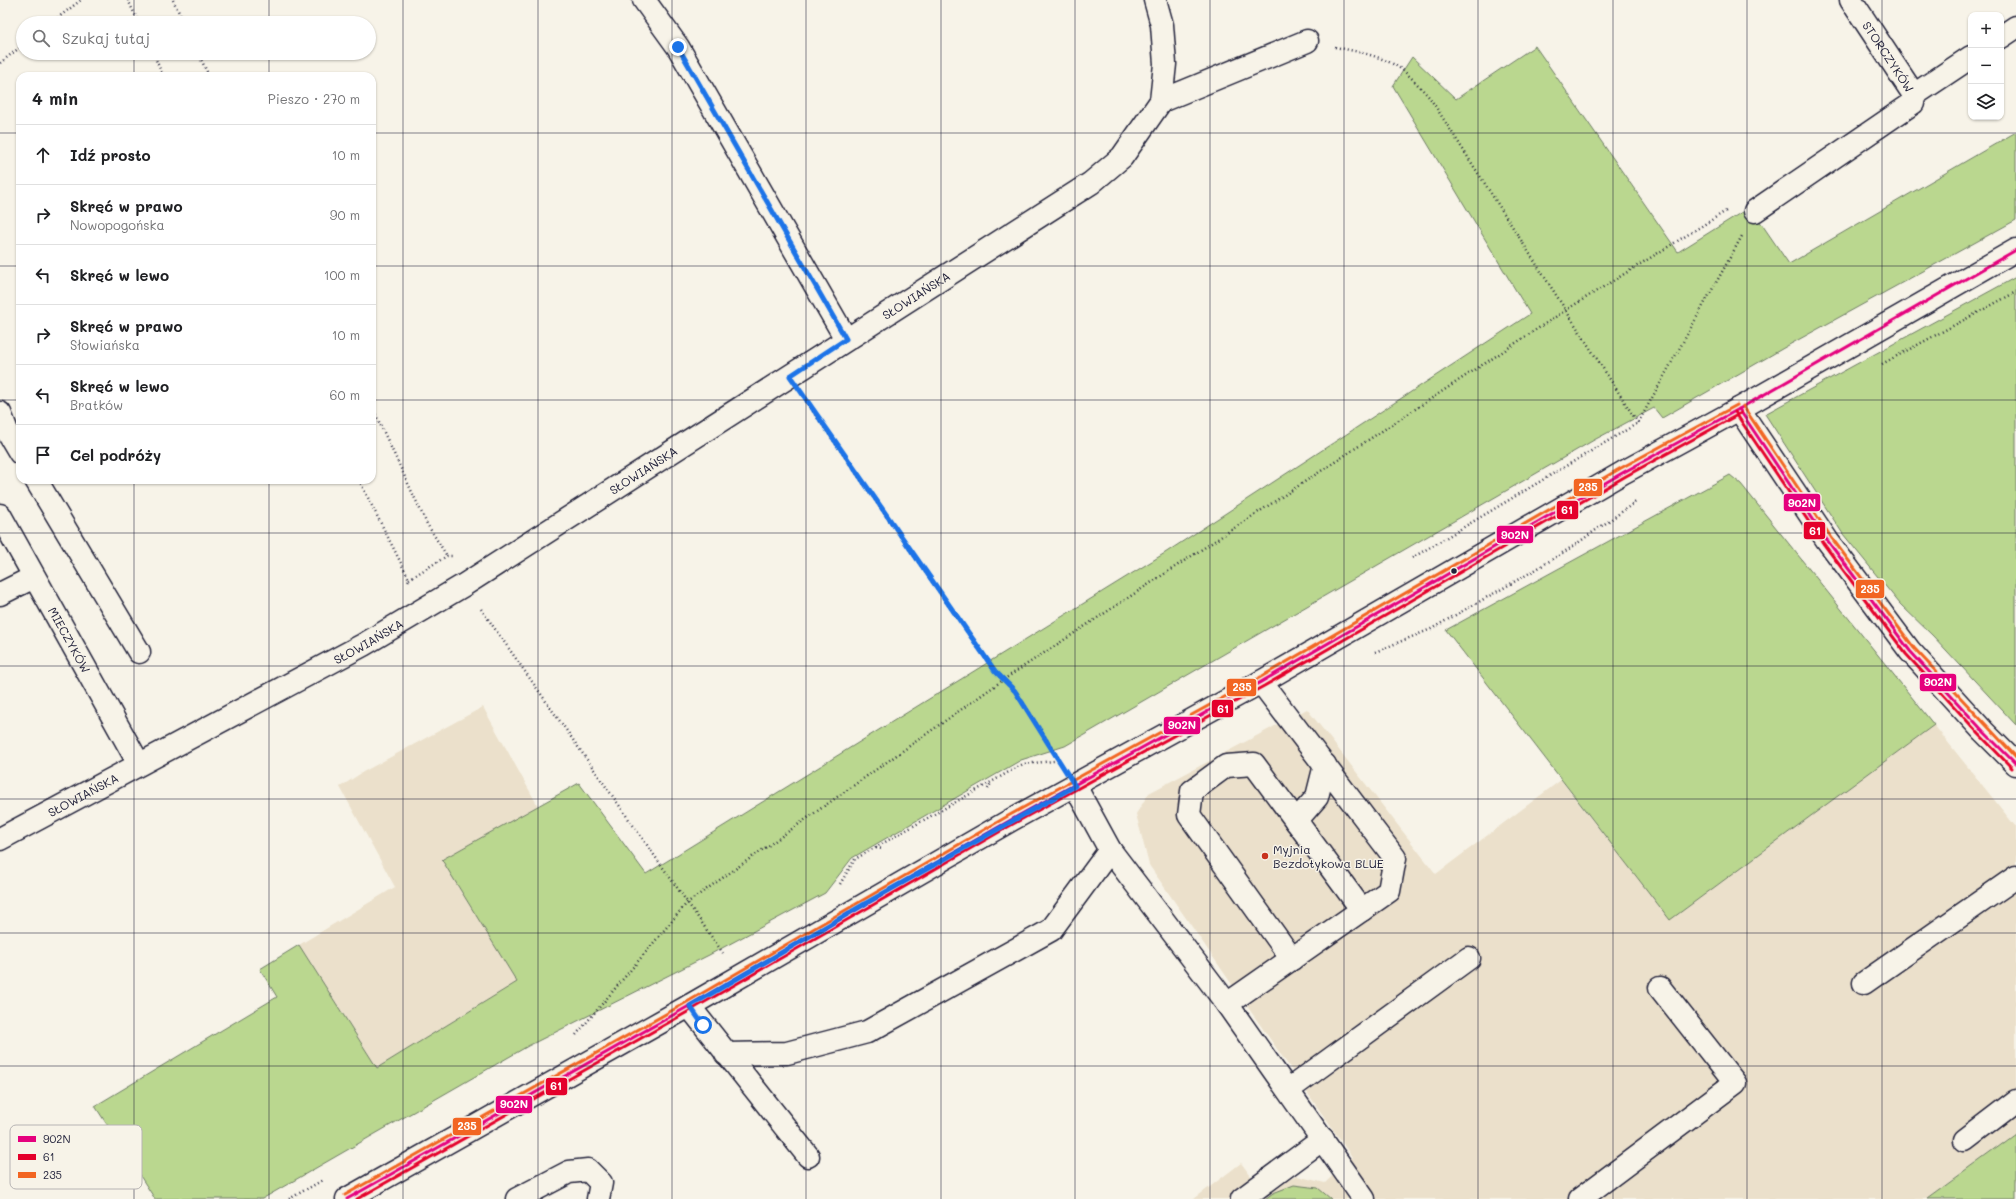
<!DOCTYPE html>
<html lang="pl">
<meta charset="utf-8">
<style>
:root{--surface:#fff;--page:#f6f6f6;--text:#202124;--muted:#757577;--line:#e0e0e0}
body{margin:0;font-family:Mali,sans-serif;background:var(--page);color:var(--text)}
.controls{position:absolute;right:12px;top:12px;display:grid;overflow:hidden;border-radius:8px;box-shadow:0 1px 3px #0004}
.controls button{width:36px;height:36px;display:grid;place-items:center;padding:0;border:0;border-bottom:1px solid var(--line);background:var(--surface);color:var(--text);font:20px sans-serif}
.stop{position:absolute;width:12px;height:12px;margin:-9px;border:3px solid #1a73e8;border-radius:50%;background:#fff}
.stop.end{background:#1a73e8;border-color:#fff;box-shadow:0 1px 4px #0008}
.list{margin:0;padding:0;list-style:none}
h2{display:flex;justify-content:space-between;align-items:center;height:52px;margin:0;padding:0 16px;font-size:17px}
h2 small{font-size:13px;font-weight:400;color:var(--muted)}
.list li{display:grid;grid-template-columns:26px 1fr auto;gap:12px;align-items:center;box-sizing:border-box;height:60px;padding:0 16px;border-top:1px solid var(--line)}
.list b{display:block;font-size:15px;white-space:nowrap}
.list p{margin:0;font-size:13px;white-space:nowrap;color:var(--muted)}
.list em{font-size:13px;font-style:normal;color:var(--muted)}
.icon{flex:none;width:22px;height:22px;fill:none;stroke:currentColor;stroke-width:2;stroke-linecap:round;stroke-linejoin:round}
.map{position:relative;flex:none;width:2016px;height:1199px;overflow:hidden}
.search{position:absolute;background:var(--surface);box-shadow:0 1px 3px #0004;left:16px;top:16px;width:360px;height:44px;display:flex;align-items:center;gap:10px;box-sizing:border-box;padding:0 14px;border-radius:22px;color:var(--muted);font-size:15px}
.panel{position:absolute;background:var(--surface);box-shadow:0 1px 3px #0004;left:16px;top:72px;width:360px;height:412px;border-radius:12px}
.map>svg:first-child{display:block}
.built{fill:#ebe0cb}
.green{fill:#bad78f;stroke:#6e7c65}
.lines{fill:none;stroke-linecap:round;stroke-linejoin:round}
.minor-casing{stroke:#22223b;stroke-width:25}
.path{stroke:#22223b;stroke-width:2.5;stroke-dasharray:1 3;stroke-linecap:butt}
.minor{stroke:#f7f3e8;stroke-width:22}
.bus-1-casing{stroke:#f7f3e8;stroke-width:6}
.bus-2-casing{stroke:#f7f3e8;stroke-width:6}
.bus-3-casing{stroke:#f7f3e8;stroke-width:6}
.bus-1{stroke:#e5007d;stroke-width:3}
.bus-2{stroke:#e4002b;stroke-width:3}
.bus-3{stroke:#f26522;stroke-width:3}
.route{stroke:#1a73e8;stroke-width:5}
.grid{fill:none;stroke:#22223b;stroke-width:1;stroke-opacity:0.55}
.bus-dot{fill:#22223b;stroke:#f7f3e8;stroke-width:1.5}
.poi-dot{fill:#c8321e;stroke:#f7f3e8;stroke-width:1.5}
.labels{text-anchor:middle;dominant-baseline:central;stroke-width:3;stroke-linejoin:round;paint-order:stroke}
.street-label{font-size:12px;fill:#22223b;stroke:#f7f3e8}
.poi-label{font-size:12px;fill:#22223b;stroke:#f7f3e8;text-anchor:start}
.key{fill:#f7f3e8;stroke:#b7b4b4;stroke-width:1}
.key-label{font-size:11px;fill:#22223b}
.line-badge{stroke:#f7f3e8;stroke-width:1.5}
.badge-label{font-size:11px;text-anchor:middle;font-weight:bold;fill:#fff}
</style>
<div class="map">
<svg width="2016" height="1199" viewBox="0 0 2016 1199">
<rect width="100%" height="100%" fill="#f7f3e8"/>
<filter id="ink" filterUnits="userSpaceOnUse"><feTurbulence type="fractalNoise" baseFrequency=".025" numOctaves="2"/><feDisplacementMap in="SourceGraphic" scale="8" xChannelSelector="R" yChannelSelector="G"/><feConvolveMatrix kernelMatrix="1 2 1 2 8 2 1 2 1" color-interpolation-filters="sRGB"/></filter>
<g filter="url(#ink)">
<g class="built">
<polygon points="483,707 538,806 442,860 517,982 377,1068 299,945 395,887 340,787 363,772"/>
<polygon points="1307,709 1436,874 1561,780 1670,920 1934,725 2016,827 2016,1134 1927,1199 1194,1199 1241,1163 1263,1192 1297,1176 1325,1183 1352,1157 1149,865 1136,814 1149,793"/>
</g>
<g class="green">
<polygon points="1535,46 1678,252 1750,207 1789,264 2016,132 2016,220 1787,346 1662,418 1654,408 1594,440 1065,746 1021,760 852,858 825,893 709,955 528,1046 262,1199 155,1199 95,1106 277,997 260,969 299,945 377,1068 517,982 442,860 443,859 579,783 646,874 1165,553 1530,314 1393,86 1412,57 1456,99"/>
<polygon points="2016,277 2016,725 1933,636 1900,604 1843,534 1765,414"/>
<polygon points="1730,475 1741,484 1934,725 1670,920 1446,630"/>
<polygon points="2016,1134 2016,1199 1927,1199"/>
<polygon points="1294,1185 1318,1188 1331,1199 1265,1199 1273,1193"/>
</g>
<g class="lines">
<defs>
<g id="minor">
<polyline points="644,0 678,47 846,339"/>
<path id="s1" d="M1851,0L1914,95"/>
<polyline points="2001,37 2016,27"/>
<polyline points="1914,95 1971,57"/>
<polyline points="1161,101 1307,41"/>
<polyline points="1755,211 1913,103 1914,95"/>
<polyline points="1739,409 1827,540 1910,651 1983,731 2016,764"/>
<polyline points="0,413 7,431 20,453"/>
<polyline points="36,480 139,652"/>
<path id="s2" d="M0,515L139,764"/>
<polyline points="0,594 34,577"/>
<polyline points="1075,786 1110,850 1227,1004 1364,1199"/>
<polyline points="1296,821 1317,797 1325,765"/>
<path id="s3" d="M0,839L363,645L464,585L1091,183L1122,157L1161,101L1165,64L1162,25L1155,0"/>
<polyline points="1292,959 1189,815 1192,791 1226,766 1254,764 1362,910"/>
<polyline points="1864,983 2016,877"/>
<polyline points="1227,1004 1389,891 1395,858 1261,682"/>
<polyline points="689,1006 808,1156"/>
<polyline points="726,1054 787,1053 867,1032 1051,930 1110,850"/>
<polyline points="1288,1090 1469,958"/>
<polyline points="1965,1140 2016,1101"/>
<polyline points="347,1199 689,1006 1011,820 1261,682 1624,472 1739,409 2016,250"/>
<polyline points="517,1199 569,1172 588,1170 601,1183 598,1199"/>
<polyline points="1242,1199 1323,1139"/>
<polyline points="1580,1199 1735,1083 1660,988"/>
</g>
</defs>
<use href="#minor" class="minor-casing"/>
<g class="path">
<polyline points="128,0 139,23"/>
<polyline points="173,0 184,23"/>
<polyline points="51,23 81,0"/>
<path d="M1335,47C1354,51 1373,54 1391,63C1406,70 1419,86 1430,98L1638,423"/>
<polyline points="153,53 163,76"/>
<polyline points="198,53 209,76"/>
<polyline points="0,63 23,45"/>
<polyline points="1882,364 2016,292"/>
<polyline points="806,401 995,671 1015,691 1059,759"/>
<polyline points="372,407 427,524 447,556"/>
<polyline points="359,480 409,579 407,583"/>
<polyline points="1412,558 1638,423 1742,236"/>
<polyline points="409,579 447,556 453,556"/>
<polyline points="481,609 723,953"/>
<polyline points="1375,652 1431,629 1535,570 1572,547 1637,501"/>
<polyline points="988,789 991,783"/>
<polyline points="876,848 883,849"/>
<polyline points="840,884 855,859 1023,764 1054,761"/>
<polyline points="576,1035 687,903 1003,680 1566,310 1726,211"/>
<polyline points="289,1199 323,1180"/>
</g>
<use href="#minor" class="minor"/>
<defs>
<g id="bus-1">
<polyline points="1739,409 1827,540 1910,651 1983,731 2016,764"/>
<polyline points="347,1199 689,1006 1011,820 1261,682 1624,472 1739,409 2016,250"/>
</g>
<g id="bus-2">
<polyline points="1735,412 1823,543 1906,654 1979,734 2012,768"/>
<polyline points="357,1199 691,1010 1013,824 1264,686 1626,476 1741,413"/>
</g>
<g id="bus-3">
<polyline points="1743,406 1831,537 1914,648 2016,757"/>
<polyline points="345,1195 687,1002 1008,816 1259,678 1621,468 1737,405"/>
</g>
</defs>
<use href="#bus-1" class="bus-1-casing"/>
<use href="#bus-2" class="bus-2-casing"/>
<use href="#bus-3" class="bus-3-casing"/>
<use href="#bus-1" class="bus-1"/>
<use href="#bus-2" class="bus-2"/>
<use href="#bus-3" class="bus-3"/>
</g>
</g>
<g class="lines" filter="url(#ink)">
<polyline class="route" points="678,47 846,339 790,376 995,671 1015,691 1075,786 868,902 690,1006 703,1025"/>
</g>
<path class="grid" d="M134,0V23M269,0V23M403,0V1199M538,0V1199M672,0V1199M806,0V1199M941,0V1199M1075,0V1199M1210,0V1199M1344,0V1199M1478,0V1199M1613,0V1199M1747,0V1199M1882,0V1199M134,53V76M269,53V76M0,133H20M372,133H2016M0,266H20M372,266H2016M0,400H20M372,400H2016M134,480V1199M269,480V1199M0,533H2016M0,666H2016M0,799H2016M0,933H2016M0,1066H2016"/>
<circle class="bus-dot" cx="1454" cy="571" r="3.5"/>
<circle class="poi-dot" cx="1265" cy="856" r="4"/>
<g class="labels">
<g class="street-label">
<text stroke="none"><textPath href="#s1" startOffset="68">STORCZYKÓW</textPath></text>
<text stroke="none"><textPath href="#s3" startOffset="1066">SŁOWIAŃSKA</textPath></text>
<text stroke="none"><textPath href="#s3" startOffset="742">SŁOWIAŃSKA</textPath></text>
<text stroke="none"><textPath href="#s2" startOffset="143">MIECZYKÓW</textPath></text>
<text stroke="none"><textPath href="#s3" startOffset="418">SŁOWIAŃSKA</textPath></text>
<text stroke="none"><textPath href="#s3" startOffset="94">SŁOWIAŃSKA</textPath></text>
</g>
<g class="poi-label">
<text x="1273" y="849">Myjnia<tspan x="1273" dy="14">Bezdotykowa BLUE</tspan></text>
</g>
</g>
<rect x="10" y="1125" width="132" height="64" rx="6" class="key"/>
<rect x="18" y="1136" width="18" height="6" fill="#e5007d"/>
<rect x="18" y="1154" width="18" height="6" fill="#e4002b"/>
<rect x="18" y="1172" width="18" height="6" fill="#f26522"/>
<g class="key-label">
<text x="43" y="1143">902N</text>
<text x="43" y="1161">61</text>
<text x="43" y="1179">235</text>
</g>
<g class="line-badge">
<rect x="1573" y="478" width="30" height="19" rx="4" fill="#f26522"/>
<rect x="1783" y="493" width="38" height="19" rx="4" fill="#e5007d"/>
<rect x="1556" y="500" width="23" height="20" rx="4" fill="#e4002b"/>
<rect x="1803" y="521" width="23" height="19" rx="4" fill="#e4002b"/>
<rect x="1496" y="525" width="38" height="19" rx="4" fill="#e5007d"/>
<rect x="1855" y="579" width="30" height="20" rx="4" fill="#f26522"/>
<rect x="1919" y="673" width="38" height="19" rx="4" fill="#e5007d"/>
<rect x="1226" y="678" width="31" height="19" rx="4" fill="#f26522"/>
<rect x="1211" y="699" width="23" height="19" rx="4" fill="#e4002b"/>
<rect x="1163" y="716" width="38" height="19" rx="4" fill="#e5007d"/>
<rect x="545" y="1077" width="23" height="19" rx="4" fill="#e4002b"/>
<rect x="495" y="1095" width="38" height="19" rx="4" fill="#e5007d"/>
<rect x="452" y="1117" width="30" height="19" rx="4" fill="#f26522"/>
</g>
<g class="badge-label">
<text x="1588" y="491">235</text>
<text x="1802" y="507">902N</text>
<text x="1567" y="514">61</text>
<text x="1815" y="535">61</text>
<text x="1515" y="539">902N</text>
<text x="1870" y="593">235</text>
<text x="1938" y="686">902N</text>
<text x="1242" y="691">235</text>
<text x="1223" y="713">61</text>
<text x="1182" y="729">902N</text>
<text x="556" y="1090">61</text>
<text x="514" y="1108">902N</text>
<text x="467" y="1130">235</text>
</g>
</svg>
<div class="controls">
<button>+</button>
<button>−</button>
<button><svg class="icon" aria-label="layers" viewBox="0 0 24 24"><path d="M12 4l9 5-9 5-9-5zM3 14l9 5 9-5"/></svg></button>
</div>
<div class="stop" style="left:703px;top:1025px"></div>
<div class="stop end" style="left:678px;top:47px"></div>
<div class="search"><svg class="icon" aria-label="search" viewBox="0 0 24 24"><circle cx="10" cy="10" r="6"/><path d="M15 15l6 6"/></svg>Szukaj tutaj</div>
<section class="panel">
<h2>4 min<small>Pieszo · 270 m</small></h2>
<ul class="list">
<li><svg class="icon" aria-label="ahead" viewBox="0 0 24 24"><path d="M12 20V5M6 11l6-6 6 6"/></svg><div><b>Idź prosto</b></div><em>10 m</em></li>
<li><svg class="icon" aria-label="right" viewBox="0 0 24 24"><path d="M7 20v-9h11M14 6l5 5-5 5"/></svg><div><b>Skręć w prawo</b><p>Nowopogońska</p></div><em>90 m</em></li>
<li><svg class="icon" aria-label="left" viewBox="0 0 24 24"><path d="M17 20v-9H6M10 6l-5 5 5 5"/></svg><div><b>Skręć w lewo</b></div><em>100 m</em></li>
<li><svg class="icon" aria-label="right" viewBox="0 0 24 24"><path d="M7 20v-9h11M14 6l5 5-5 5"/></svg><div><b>Skręć w prawo</b><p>Słowiańska</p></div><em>10 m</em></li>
<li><svg class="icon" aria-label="left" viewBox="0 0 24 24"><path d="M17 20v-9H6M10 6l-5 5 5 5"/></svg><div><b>Skręć w lewo</b><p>Bratków</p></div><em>60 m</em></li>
<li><svg class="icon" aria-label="arrive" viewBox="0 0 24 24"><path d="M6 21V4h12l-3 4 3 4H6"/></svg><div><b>Cel podróży</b></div></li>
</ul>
</section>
</div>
